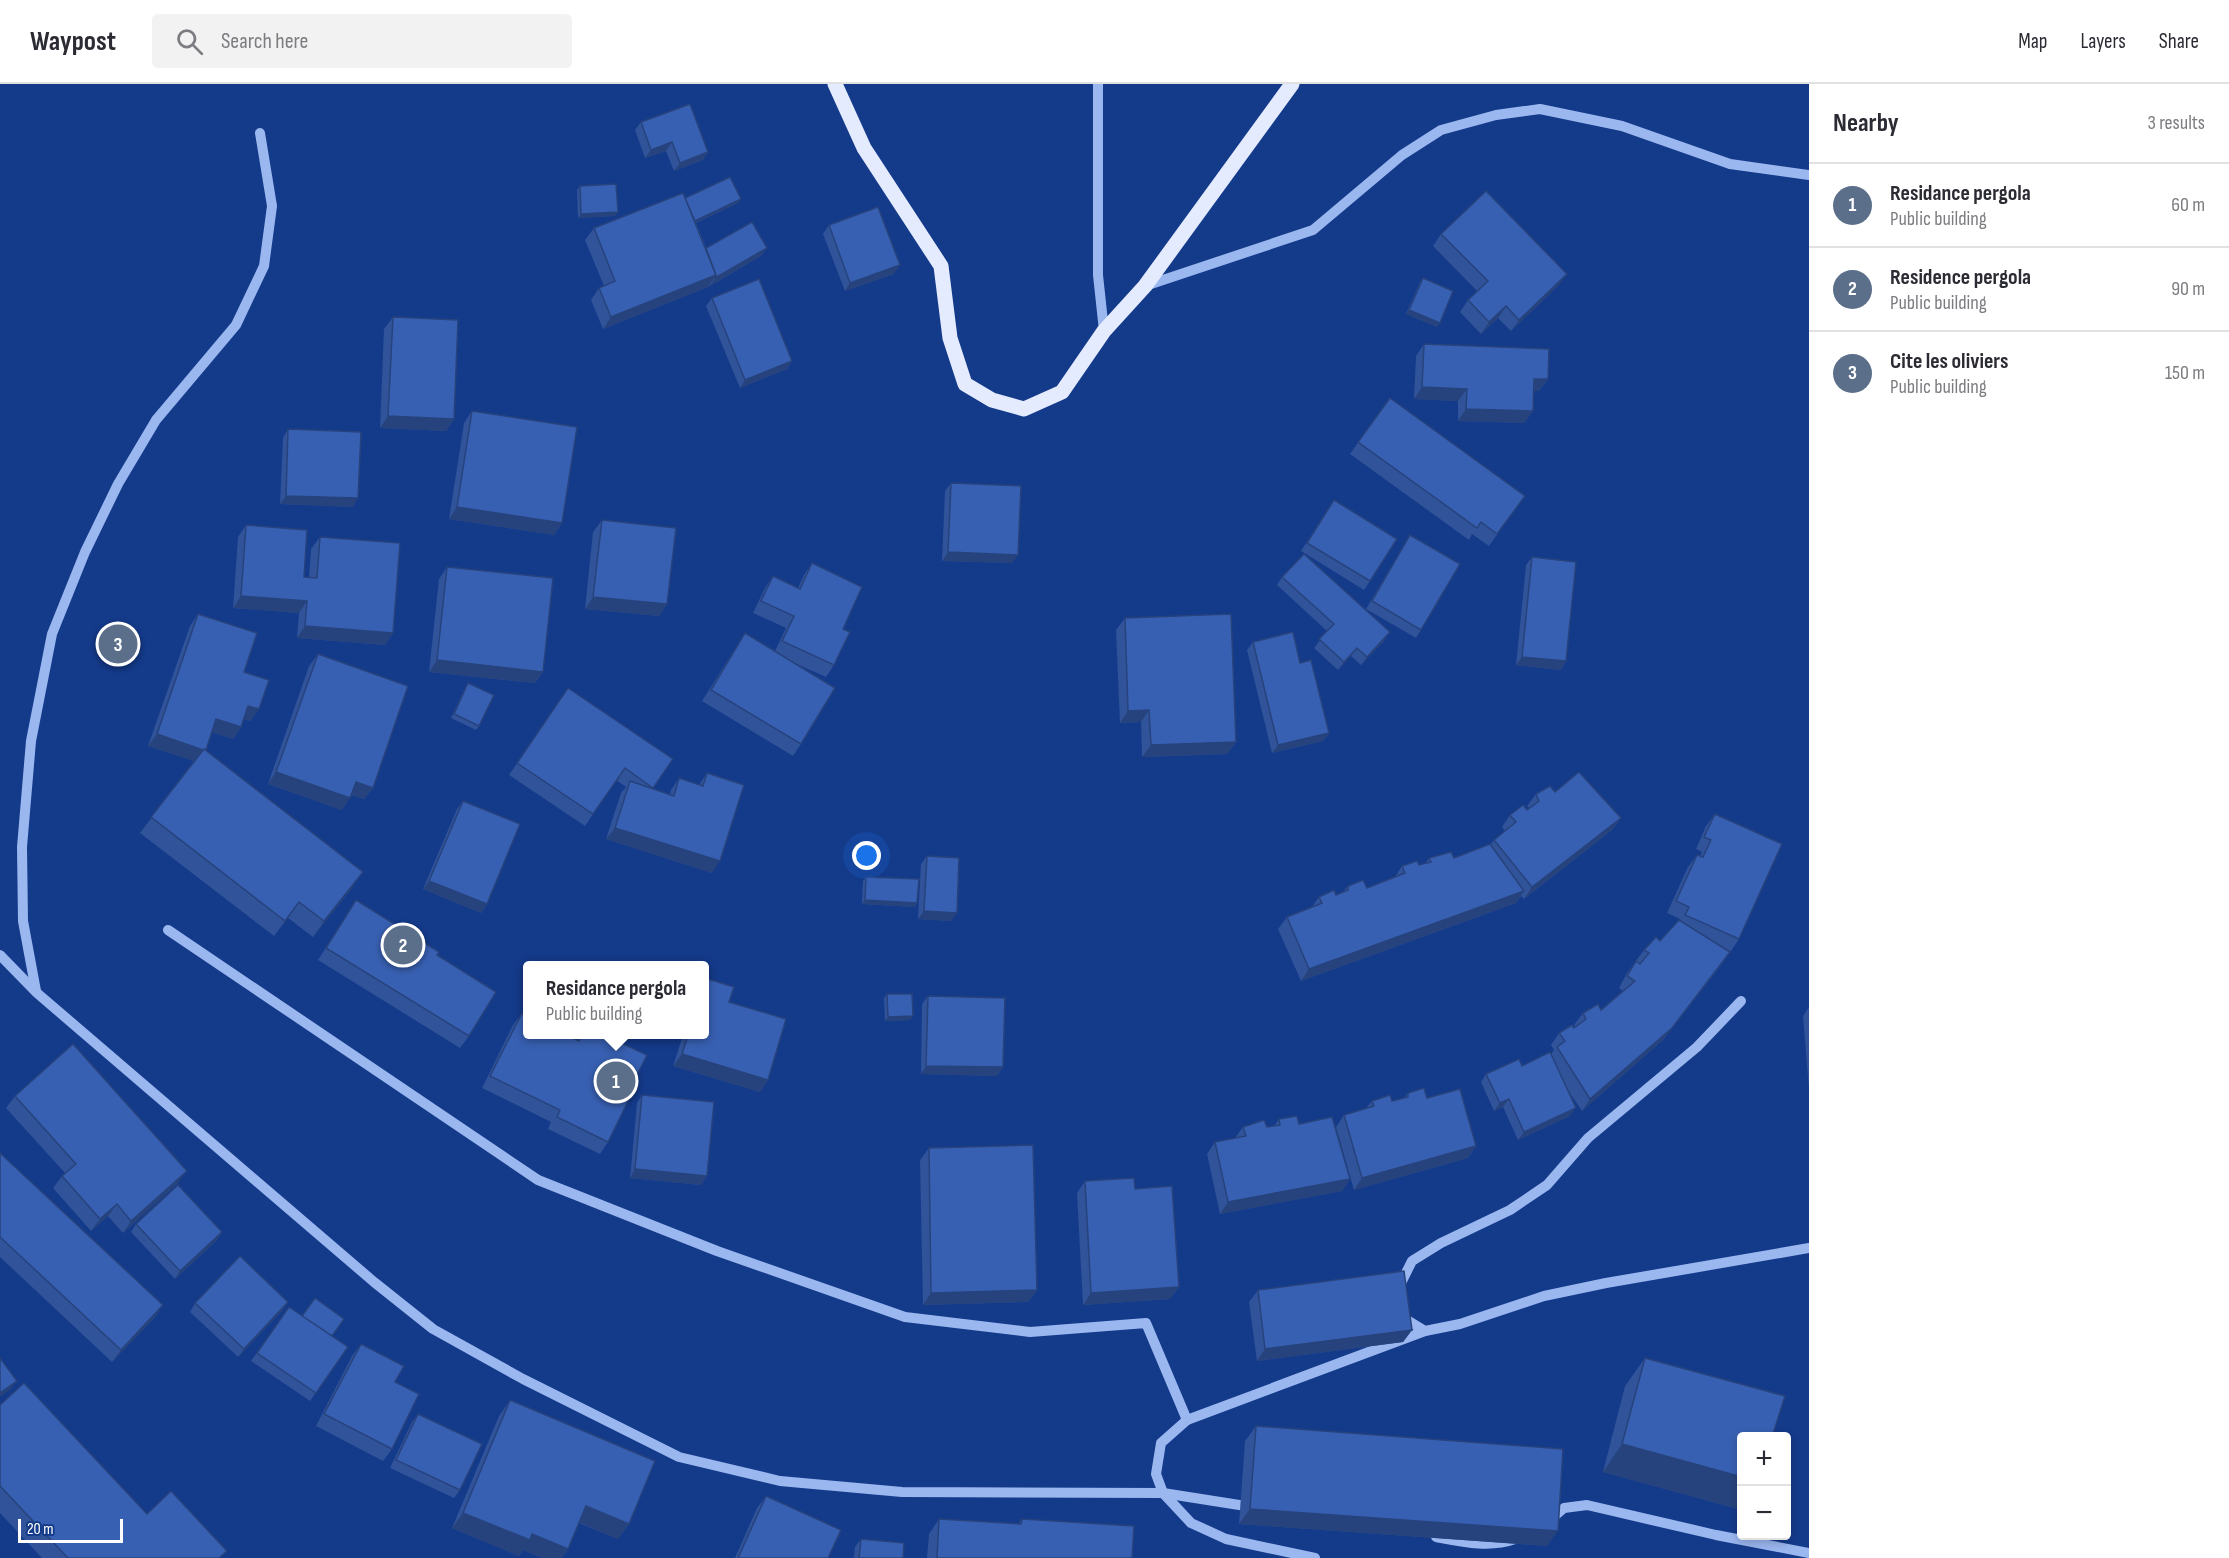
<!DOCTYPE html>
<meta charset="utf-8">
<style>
:root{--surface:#fff;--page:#f2f2f3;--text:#2b2b33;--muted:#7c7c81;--line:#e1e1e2;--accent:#b45309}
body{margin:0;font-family:"Sofia Sans Condensed",sans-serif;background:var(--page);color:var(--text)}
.controls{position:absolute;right:18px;bottom:18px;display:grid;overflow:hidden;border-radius:6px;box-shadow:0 3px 9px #0003}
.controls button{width:54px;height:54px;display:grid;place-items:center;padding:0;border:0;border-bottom:2px solid var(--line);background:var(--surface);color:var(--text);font:30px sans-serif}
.scale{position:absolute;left:18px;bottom:15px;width:105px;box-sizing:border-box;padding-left:6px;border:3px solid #fff;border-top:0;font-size:16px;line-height:21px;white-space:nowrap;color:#fff;-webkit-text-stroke:4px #143a8a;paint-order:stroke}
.you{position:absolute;left:867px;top:772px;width:21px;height:21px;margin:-15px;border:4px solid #fff;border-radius:50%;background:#1a73e8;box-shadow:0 0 0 9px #1a73e833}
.badge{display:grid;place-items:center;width:39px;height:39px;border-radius:50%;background:var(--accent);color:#fff;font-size:20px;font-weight:700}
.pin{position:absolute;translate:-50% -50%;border:3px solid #fff;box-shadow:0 2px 6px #0006}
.popup{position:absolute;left:523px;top:877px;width:186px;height:78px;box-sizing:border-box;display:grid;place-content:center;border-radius:6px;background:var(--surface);filter:drop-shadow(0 2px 4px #0005);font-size:20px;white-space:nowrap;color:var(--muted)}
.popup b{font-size:22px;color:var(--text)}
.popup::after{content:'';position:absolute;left:50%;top:100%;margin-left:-12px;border:12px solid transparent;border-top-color:var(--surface)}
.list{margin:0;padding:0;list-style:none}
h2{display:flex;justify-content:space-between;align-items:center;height:78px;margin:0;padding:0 24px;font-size:26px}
h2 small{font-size:20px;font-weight:400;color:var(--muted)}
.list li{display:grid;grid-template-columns:39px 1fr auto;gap:18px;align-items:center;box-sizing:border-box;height:84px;padding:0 24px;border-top:2px solid var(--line)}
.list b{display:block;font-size:22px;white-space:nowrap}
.list p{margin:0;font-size:20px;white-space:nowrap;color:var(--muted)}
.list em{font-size:20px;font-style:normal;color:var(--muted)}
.icon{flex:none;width:33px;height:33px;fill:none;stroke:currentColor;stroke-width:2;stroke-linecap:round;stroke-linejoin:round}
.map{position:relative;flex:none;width:1809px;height:1474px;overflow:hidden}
header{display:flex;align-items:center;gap:36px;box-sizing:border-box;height:84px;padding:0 30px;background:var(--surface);border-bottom:2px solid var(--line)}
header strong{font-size:28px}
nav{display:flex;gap:33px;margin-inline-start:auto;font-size:21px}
.search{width:420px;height:54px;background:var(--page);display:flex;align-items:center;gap:15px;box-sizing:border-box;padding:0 21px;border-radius:6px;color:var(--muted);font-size:22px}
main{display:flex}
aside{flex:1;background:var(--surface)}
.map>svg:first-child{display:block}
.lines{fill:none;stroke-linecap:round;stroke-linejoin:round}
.minor{stroke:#9bb7f0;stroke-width:10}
.major{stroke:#e4ebff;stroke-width:15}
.wall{fill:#305399}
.shaded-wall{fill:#27437d}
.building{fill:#3860b2;stroke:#27437d;stroke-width:1.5}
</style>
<header>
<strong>Waypost</strong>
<div class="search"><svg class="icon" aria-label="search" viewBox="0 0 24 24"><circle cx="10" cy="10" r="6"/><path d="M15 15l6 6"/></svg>Search here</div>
<nav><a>Map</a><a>Layers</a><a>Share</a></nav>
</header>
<main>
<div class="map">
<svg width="1809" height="1474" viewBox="0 0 1809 1474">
<rect width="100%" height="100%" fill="#143a8a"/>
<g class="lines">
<g class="minor">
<polyline points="1098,0 1098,191 1104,247"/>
<polyline points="1145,202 1313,146 1402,71 1441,46 1496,31 1540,25 1622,42 1730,80 1809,91"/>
<polyline points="168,846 538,1096 717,1167 905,1233 1030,1248 1146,1239 1187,1336"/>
<polyline points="0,871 37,909 374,1198 433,1245 523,1295 679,1373 780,1397 902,1408 1163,1409 1252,1423"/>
<polyline points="36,907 23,837 22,763 31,657 52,550 85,468 118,400 156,336 236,241 264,182 272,122 260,49"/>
<polyline points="1399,1203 1412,1177 1441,1159 1510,1126 1547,1101 1588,1054 1697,963 1741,917"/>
<polyline points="1402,1230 1402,1233 1425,1247 1460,1240 1544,1212 1606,1199 1809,1164"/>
<polyline points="1550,1436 1564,1424 1587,1421 1716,1451 1809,1469"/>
<path d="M1436,1453C1463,1458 1490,1464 1515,1455"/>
<polyline points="1315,1474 1226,1455 1191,1439 1163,1409 1156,1390 1161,1359 1187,1336 1425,1247"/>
</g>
<polyline class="major" points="835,0 864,64 941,182 950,254 965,300 992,316 1024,325 1062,308 1104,247 1145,202 1292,0"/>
</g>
<g class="wall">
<polygon points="641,38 708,68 703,76 674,87 666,67 645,74 635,46"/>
<polygon points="580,102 618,128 615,132 578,134 577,106"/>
<polygon points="685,114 738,119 696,139 706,164 767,164 761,172 710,202 709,201 708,203 603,245 591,216 599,204 604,202 585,156 594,144"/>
<polygon points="829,141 894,190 845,207 823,150"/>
<polygon points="1441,150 1567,190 1558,202 1511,247 1498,234 1481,250 1460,228 1468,216 1477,207 1433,162"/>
<polygon points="1423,194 1437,243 1406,230 1420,198"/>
<polygon points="712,214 792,277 787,285 740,304 706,222"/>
<polygon points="393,233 454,335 446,347 380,344 384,245"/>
<polygon points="1424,260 1548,295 1539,307 1534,307 1533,327 1524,339 1458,337 1458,317 1414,315 1416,272"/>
<polygon points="1390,314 1525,412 1489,462 1472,450 1469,456 1350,370"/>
<polygon points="472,327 562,439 554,451 449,435 464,339"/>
<polygon points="288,345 353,423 280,420 283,354"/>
<polygon points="951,399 1012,479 942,477 945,407"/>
<polygon points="1334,416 1370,497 1364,506 1301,467"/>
<polygon points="602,436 667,520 659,532 585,525 593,448"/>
<polygon points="246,441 304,493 309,493 311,465 320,453 393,549 385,561 297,554 299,529 233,524 238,453"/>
<polygon points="1410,451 1421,546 1416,554 1366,525"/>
<polygon points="1532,473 1566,577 1561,586 1516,581 1526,481"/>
<polygon points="812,479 843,545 834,581 826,593 792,578 801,660 793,672 702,617 745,549 775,567 786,544 753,529 765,504 773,492 798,504 804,491"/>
<polygon points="447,483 543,588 535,599 429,588 439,495"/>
<polygon points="1282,493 1384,557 1361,581 1351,572 1338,586 1314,564 1327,547 1277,501"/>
<polygon points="198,530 244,588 259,625 250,637 244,635 241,643 233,655 212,648 206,666 352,804 313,853 288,834 274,852 140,749 194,677 148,662 190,542"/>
<polygon points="1125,534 1236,658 1227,670 1142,673 1141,638 1120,639 1116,546"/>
<polygon points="1253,558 1300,579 1329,649 1323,657 1272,669 1247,566"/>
<polygon points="318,570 373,704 364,715 351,711 342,726 268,700 309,582"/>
<polygon points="468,599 479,642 476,646 451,634 465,604"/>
<polygon points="568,604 673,675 653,705 670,710 671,706 679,694 699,701 707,689 712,789 606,755 621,709 626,703 616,696 585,742 509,691"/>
<polygon points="1555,708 1621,734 1612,746 1524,815 1521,812 1516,819 1301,897 1278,845 1287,833 1311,824 1319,813 1336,811 1343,808 1348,802 1367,804 1395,793 1402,782 1419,781 1425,780 1429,774 1454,774 1490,761 1494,756 1505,747 1502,743 1510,731 1529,724 1527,722 1536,710"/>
<polygon points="463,717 487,820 481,829 423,805 457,725"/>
<polygon points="1715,730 1739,855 1731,867 1727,866 1730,868 1722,880 1663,956 1582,1027 1565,1002 1570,1032 1518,1056 1503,1023 1494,1027 1481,998 1486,990 1522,982 1551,970 1554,966 1551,961 1559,949 1575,943 1574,941 1583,929 1601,926 1623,907 1619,904 1627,889 1644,866 1660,857 1680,835 1667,829 1688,783 1697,771 1700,772 1702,768 1696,765 1706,742"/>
<polygon points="927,772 951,837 918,835 921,780"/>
<polygon points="866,793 917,819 915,823 862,820 863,797"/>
<polygon points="356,816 437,871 469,952 460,964 318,876"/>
<polygon points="887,910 910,936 885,937 884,914"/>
<polygon points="928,912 1003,983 997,992 921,990 922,920"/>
<polygon points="729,918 768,996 760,1008 673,982 683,951 705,951"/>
<polygon points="1809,923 1809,1005 1803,932"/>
<polygon points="522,929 577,956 580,951 604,951 635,995 608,1058 600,1070 548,1045 551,1038 482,1004 513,941"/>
<polygon points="1408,1009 1427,1014 1476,1062 1468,1074 1354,1106 1336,1043 1344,1031 1366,1024 1372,1017 1392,1017 1404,1014"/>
<polygon points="642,1011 707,1092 701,1101 630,1094 637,1019"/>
<polygon points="15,1012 178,1099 123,1149 108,1132 91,1147 53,1104 62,1092 65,1089 6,1024"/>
<polygon points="1279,1035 1299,1040 1350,1095 1342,1107 1220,1130 1207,1070 1215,1058 1235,1054 1243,1043 1267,1043 1274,1042"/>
<polygon points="929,1064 1037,1206 1028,1218 923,1221 920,1076"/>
<polygon points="0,1069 163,1221 155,1233 112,1278 0,1173"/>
<polygon points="1085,1097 1135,1105 1179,1203 1170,1215 1083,1221 1077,1109"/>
<polygon points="136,1140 222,1148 217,1156 175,1195 131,1148"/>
<polygon points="1258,1206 1412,1246 1403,1258 1257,1277 1249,1218"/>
<polygon points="195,1219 283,1226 238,1273 190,1228"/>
<polygon points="289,1223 348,1263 310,1317 251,1277"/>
<polygon points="361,1260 395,1298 392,1365 383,1377 316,1342 352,1272"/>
<polygon points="1645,1274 1742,1353 1742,1420 1738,1425 1603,1388 1625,1302"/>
<polygon points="510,1316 629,1440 618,1455 579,1439 568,1465 562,1474 542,1474 523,1466 519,1472 452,1444 499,1332"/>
<polygon points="0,1321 147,1430 221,1474 42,1474 0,1429"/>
<polygon points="418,1330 460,1406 454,1414 390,1384 412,1338"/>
<polygon points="1256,1342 1547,1462 1239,1440 1245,1357"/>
<polygon points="766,1412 828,1474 735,1474 757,1424"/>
<polygon points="939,1435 1018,1440 1022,1435 1132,1474 927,1474 929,1450"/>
<polygon points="861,1455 903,1474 854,1474 855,1463"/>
</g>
<g class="shaded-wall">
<polygon points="672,58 666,67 645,74 651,66"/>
<polygon points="708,68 703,76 674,87 680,79"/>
<polygon points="741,115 738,119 691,141 694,137"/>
<polygon points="618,128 615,132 578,134 581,130"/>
<polygon points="767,164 761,172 710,202 715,194"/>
<polygon points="900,181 894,190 845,207 850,199"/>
<polygon points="1567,190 1558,202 1511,247 1519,236"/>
<polygon points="716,191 708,203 603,245 611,233"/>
<polygon points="1506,222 1498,234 1481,250 1489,238"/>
<polygon points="1409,226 1440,239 1437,243 1406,230"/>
<polygon points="792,277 787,285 740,304 745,296"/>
<polygon points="1534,295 1548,295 1539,307 1526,307"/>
<polygon points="1422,303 1467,305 1458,317 1414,315"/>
<polygon points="1466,325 1533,327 1524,339 1458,337"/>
<polygon points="388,332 454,335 446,347 380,344"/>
<polygon points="286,412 358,414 353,423 280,420"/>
<polygon points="457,423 562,439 554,451 449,435"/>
<polygon points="948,468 1018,471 1012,479 942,477"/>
<polygon points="241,512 307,517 299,529 233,524"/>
<polygon points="593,513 667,520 659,532 585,525"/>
<polygon points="305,542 393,549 385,561 297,554"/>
<polygon points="1390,548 1384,557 1361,581 1367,573"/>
<polygon points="1357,564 1351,572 1338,586 1344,578"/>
<polygon points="1522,573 1566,577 1561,586 1516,581"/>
<polygon points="437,576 543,588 535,599 429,588"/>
<polygon points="248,622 259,625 250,637 240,634"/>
<polygon points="1149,626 1141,638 1120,639 1128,627"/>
<polygon points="216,635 241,643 233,655 208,647"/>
<polygon points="1329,649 1323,657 1272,669 1278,661"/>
<polygon points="157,650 206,666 197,678 148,662"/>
<polygon points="1236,658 1227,670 1142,673 1151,661"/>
<polygon points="276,688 350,714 342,726 268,700"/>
<polygon points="356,698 373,704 364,715 348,710"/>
<polygon points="1621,734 1612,746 1524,815 1532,803"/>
<polygon points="615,744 720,777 712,789 606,755"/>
<polygon points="363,788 352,804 313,853 324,837"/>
<polygon points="429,797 487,820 481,829 423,805"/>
<polygon points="1524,807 1516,819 1301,897 1309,885"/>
<polygon points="865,816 917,819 915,823 862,820"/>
<polygon points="299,818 288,834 274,852 285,837"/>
<polygon points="924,827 957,829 951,837 918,835"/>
<polygon points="1730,868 1663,956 1582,1027 1590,1015"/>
<polygon points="913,932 910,936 885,937 888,933"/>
<polygon points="682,970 768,996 760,1008 673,982"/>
<polygon points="926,982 1003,983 997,992 921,990"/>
<polygon points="1509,1015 1503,1023 1494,1027 1500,1019"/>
<polygon points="1576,1024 1570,1032 1518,1056 1524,1048"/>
<polygon points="1476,1062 1468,1074 1354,1106 1362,1094"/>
<polygon points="635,1085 707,1092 701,1101 630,1094"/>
<polygon points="187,1087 178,1099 123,1149 131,1137"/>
<polygon points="1350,1095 1342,1107 1220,1130 1228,1118"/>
<polygon points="117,1120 108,1132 91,1147 100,1135"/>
<polygon points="222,1148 217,1156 175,1195 180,1187"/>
<polygon points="1179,1203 1170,1215 1083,1221 1091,1209"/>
<polygon points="1037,1206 1028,1218 923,1221 931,1209"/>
<polygon points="288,1218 283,1226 238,1273 244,1265"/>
<polygon points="163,1221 155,1233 112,1278 121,1266"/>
<polygon points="1412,1246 1403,1258 1257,1277 1265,1265"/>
<polygon points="17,1297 11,1305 0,1313 0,1309"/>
<polygon points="1622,1360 1742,1393 1742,1420 1738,1425 1603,1388"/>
<polygon points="586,1422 629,1440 618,1455 576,1437"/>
<polygon points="1250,1425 1558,1447 1547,1462 1239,1440"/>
<polygon points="463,1429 532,1450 568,1465 562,1474 542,1474 523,1466 519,1472 452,1444"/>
</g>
<g class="building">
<polygon points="690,20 708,68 680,79 672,58 651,66 641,38"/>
<polygon points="730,93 741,115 695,137 685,114"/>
<polygon points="616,100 618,128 581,130 580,102"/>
<polygon points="1486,107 1567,190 1519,236 1506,222 1489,238 1468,216 1488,197 1441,150"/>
<polygon points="683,109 716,191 611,233 599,204 615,197 594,144"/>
<polygon points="878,123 900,181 850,199 829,141"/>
<polygon points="752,138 767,164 715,194 716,191 706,164"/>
<polygon points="1423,194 1453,207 1440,239 1409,226"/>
<polygon points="759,195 792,277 745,296 712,214"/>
<polygon points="393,233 458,236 454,335 388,332"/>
<polygon points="1424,260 1549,265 1548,295 1534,295 1533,327 1466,325 1467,305 1422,303"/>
<polygon points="1390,314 1525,412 1497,450 1481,438 1477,444 1358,358"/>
<polygon points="472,327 577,343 562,439 457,423"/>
<polygon points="288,345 361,348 358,414 286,412"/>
<polygon points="951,399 1021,402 1018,471 948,468"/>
<polygon points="1334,416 1397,455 1370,497 1307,459"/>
<polygon points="602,436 676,444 667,520 593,513"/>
<polygon points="246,441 307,446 304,493 317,494 320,453 400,459 393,549 305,542 307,517 241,512"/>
<polygon points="1410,451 1460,480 1421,546 1372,517"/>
<polygon points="1304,470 1390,548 1367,573 1357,564 1344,578 1319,555 1334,540 1282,493"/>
<polygon points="1532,473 1576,478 1566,577 1522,573"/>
<polygon points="812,479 862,503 843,545 850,548 834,581 782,557 794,532 761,517 773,492 800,505"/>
<polygon points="447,483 553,494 543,588 437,576"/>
<polygon points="198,530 257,549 244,588 269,596 259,625 248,622 241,643 216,635 206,666 204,665 203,666 157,650"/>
<polygon points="1231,530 1236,658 1151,661 1149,626 1128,627 1125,534"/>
<polygon points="1293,548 1300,579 1311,576 1329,649 1278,661 1253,558"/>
<polygon points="745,549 835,604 801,660 711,606"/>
<polygon points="318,570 408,602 373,704 356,698 350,714 276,688"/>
<polygon points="468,599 494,611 479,642 454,630"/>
<polygon points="568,604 673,675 653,704 625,684 593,730 517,679"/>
<polygon points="204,665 363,788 324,837 299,818 285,837 151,733"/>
<polygon points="1579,688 1621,734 1532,803 1494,756 1516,738 1510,731 1523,721 1527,726 1539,717 1536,710 1550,702 1555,708"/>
<polygon points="707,689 744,701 720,777 615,744 630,697 674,712 679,694 703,702"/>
<polygon points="463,717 520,740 487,820 429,797"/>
<polygon points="1715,730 1782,760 1739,855 1685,831 1689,823 1676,817 1697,771 1703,773 1711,756 1704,753"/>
<polygon points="1490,760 1524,807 1309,885 1287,833 1322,819 1319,813 1334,806 1336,811 1348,806 1348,802 1363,796 1367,804 1405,789 1402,782 1417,777 1419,781 1431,778 1429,774 1451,768 1454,774"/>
<polygon points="927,772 959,774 957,829 924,827"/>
<polygon points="866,793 919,795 917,819 865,816"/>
<polygon points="356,816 439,868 437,871 496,908 469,952 326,864"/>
<polygon points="1679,836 1730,868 1672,944 1590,1015 1557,963 1565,957 1559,949 1572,941 1574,944 1586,935 1583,929 1598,920 1601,926 1635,897 1627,892 1636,877 1640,880 1649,869 1644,866 1656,853 1660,857"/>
<polygon points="705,894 734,903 729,918 786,935 768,996 682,970 688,951 705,951"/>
<polygon points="887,910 912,910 913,932 888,933"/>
<polygon points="928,912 1005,914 1003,983 926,982"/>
<polygon points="522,929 528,932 528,951 566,951 579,957 582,951 604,951 647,971 635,995 638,997 608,1058 557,1033 560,1026 490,992"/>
<polygon points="73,960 187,1087 131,1137 117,1120 100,1135 62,1092 76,1080 15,1012"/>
<polygon points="1550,968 1576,1024 1524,1048 1509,1015 1500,1019 1486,990 1519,975 1522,982"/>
<polygon points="1424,1004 1427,1014 1460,1005 1476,1062 1362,1094 1344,1031 1374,1022 1372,1017 1390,1011 1392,1017 1408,1013 1408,1009"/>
<polygon points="642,1011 714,1018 707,1092 635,1085"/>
<polygon points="1297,1032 1299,1040 1332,1033 1350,1095 1228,1118 1215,1058 1246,1052 1243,1043 1264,1036 1267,1043 1280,1041 1279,1035"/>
<polygon points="1033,1061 1037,1206 931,1209 929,1064"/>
<polygon points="0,1069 163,1221 121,1266 0,1153"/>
<polygon points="1134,1094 1135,1105 1172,1102 1179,1203 1091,1209 1085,1097"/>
<polygon points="178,1101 222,1148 180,1187 136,1140"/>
<polygon points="240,1172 288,1218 244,1265 195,1219"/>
<polygon points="1404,1187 1412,1246 1265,1265 1258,1206"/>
<polygon points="315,1214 344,1235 332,1252 302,1232"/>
<polygon points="289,1223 348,1263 316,1309 257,1269"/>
<polygon points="361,1260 404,1282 395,1298 419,1310 392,1365 324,1330"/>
<polygon points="0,1274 17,1297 0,1309"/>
<polygon points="1645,1274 1785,1312 1772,1353 1742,1353 1742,1393 1622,1360"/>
<polygon points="24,1299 147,1430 171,1407 227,1467 219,1474 68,1474 0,1402 0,1321"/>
<polygon points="510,1316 655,1377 629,1440 586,1422 568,1465 532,1450 530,1456 463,1429"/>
<polygon points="418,1330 482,1360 460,1406 396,1376"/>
<polygon points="1256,1342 1563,1365 1558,1447 1250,1425"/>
<polygon points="766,1412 841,1446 828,1474 738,1474"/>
<polygon points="939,1435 1021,1440 1022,1435 1134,1442 1132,1474 937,1474"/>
<polygon points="861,1455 904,1459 903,1474 859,1474"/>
</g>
</svg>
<div class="controls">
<button>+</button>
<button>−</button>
</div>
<div class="scale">20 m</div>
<div class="you"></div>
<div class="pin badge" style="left:616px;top:997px;background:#5c6f8a">1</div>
<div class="popup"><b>Residance pergola</b>Public building</div>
<div class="pin badge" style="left:403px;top:861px;background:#5c6f8a">2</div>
<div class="pin badge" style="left:118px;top:560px;background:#5c6f8a">3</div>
</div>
<aside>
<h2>Nearby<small>3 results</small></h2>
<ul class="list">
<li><span class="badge" style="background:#5c6f8a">1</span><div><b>Residance pergola</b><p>Public building</p></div><em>60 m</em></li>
<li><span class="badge" style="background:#5c6f8a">2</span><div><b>Residence pergola</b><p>Public building</p></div><em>90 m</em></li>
<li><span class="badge" style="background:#5c6f8a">3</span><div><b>Cite les oliviers</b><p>Public building</p></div><em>150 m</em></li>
</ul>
</aside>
</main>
